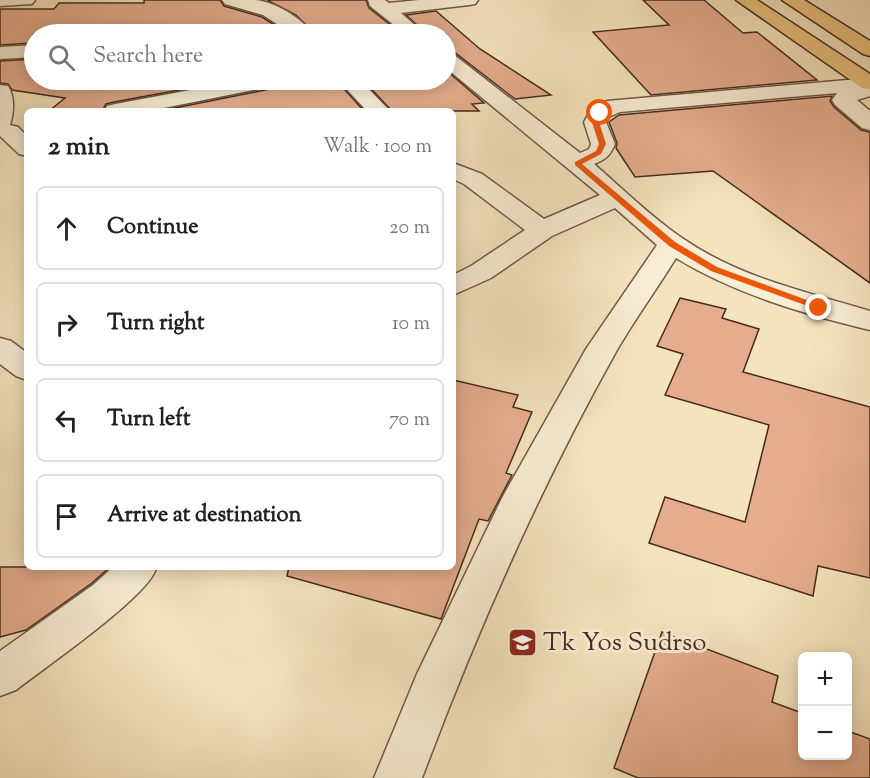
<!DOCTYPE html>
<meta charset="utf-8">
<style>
:root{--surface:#fff;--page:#f6f6f6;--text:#202124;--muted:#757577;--line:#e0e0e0}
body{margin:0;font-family:"Sorts Mill Goudy",serif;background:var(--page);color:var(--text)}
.controls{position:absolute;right:18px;bottom:18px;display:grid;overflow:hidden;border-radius:9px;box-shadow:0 3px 15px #0003}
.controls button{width:54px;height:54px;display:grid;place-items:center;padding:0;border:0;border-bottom:2px solid var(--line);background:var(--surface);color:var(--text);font:30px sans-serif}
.stop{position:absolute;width:18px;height:18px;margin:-14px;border:4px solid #ea580c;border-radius:50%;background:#fff}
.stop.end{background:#ea580c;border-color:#fff;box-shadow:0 2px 6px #0008}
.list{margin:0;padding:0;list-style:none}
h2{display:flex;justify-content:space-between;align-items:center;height:78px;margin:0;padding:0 24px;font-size:26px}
h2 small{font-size:20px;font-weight:400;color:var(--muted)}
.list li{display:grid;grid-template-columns:39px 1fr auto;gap:18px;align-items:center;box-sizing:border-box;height:84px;margin:0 12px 12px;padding:0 12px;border:2px solid var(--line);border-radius:9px}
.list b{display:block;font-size:22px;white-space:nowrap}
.list em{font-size:20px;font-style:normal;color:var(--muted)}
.icon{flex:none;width:33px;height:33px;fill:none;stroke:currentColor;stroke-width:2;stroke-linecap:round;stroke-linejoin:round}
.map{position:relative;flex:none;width:870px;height:778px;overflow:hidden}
.search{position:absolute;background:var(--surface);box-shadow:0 3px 15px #0003;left:24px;top:24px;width:432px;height:66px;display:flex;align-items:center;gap:15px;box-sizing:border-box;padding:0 21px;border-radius:33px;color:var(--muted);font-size:22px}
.panel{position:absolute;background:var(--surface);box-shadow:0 3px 15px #0003;left:24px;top:108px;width:432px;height:462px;border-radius:9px}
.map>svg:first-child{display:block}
.building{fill:#e5ad8e;stroke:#472a1e;stroke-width:1.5}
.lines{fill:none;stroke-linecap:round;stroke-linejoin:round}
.minor-casing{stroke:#725846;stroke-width:3}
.major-casing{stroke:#472a1e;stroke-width:3}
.minor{fill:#f8edd5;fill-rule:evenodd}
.major{fill:#eac27f;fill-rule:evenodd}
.route{fill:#ea580c}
.labels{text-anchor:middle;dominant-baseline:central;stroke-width:6;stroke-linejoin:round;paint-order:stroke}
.near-poi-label{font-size:26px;fill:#472a1e;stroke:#f8edd5;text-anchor:start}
</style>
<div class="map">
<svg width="870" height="778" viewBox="0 0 870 778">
<rect width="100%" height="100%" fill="#f4e4be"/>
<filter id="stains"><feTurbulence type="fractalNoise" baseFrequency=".00333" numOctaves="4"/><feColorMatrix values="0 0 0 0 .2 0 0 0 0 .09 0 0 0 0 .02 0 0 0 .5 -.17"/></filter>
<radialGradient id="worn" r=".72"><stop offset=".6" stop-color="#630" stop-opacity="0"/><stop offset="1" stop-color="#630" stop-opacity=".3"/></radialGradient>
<g class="building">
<polygon points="144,0 220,0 224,6 262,17 289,34 34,34 34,43 0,45 0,9 54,9 59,3 144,3"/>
<polygon points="267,0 366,0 369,8 402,34 315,34 296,15"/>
<polygon points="643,0 704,0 743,33 757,32 817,80 651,95 593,32 669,25"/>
<polygon points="436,11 480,49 551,95 515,99 454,52 446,50 446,34 427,34 406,15"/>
<polygon points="34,59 34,80 234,80 114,102 106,104 102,111 49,111 65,98 12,90 8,84 0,83 0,61"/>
<polygon points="446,70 484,103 472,104 479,111 392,111 363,80 446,80"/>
<polygon points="287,80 336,80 364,111 160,111 275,88 283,86"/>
<polygon points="832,96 830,101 834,107 861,130 870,132 870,283 713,171 635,177 616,148 617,143 609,122 619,115"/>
<polygon points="680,298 726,309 722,318 759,329 743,372 870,407 870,578 818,566 813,596 649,543 665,497 745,522 769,425 665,395 683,354 657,346"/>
<polygon points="453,380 518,395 513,407 532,412 506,473 512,475 488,521 479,519 441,619 287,576 289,567 453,567"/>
<polygon points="0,567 110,567 92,583 26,630 0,637"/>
<polygon points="662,632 778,676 772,702 802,713 802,756 848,756 848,731 870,739 870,778 638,778 614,768"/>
</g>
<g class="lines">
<defs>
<g id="minor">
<polygon points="0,0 35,0 32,4 0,6"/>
<path d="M222,0C233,0 245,0 256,0C275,2 302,18 313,34H292L263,15L225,4Z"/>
<polygon points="368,0 385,0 389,3 419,0 478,0 475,4 469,5 401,13 425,34 405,34 370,6"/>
<polygon points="34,45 34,57 0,59 0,47"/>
<path d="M446,52L453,54L580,153L589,149L591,144L584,122L592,108L607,101L870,78V96L857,100L870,111V130L862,128L835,105L832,100L837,93L620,112L609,117L606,122L615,144C610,156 606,159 594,164C623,189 651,217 682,238C738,277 806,292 870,311V330C804,314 735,294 676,258C657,289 635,319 617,350C540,487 477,631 422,778H374L417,674L502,498L586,349L657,245L615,208L552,236L491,278L453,295V275L471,266L525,230L464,184L453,179V163L482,174L544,219L600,195L446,68Z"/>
<polygon points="244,80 285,80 281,84 274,86 149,111 104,111 107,106 115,104"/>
<polygon points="338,80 360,80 390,111 367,111"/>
<path d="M0,85L8,86C15,97 14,113 10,125L18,127L27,136V156L19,154L0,136Z"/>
<polygon points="0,338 11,341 27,353 27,380 16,376 0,364"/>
<path d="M113,567H156C155,592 40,671 16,690L0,696V651L93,585Z"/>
</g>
<g id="major">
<polygon points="736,0 757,0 870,74 870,89 862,88"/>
<polygon points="782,0 804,0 870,41 870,56 863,54"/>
</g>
</defs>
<use href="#minor" class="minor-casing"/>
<use href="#major" class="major-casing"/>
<use href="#minor" class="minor"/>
<use href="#major" class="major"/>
</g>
<polygon class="route" points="600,111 603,113 599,122 606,144 601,154 582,164 675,242 717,267 823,306 823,309 816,309 711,271 669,246 575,165 575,162 596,151 599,144 592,122"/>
<defs>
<symbol id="school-square" viewBox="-11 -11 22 22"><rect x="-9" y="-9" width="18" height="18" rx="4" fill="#8f2418" stroke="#f8edd5"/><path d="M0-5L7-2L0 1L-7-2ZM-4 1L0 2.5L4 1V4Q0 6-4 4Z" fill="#fff"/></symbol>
</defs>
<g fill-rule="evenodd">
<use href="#school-square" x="506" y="626" width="33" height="33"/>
</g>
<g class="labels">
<g class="near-poi-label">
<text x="543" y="643">Tk Yos Sudrso</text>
</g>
</g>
<rect width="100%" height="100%" filter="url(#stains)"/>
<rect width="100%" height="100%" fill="url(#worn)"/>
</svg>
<div class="controls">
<button>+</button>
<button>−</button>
</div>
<div class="stop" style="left:600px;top:113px"></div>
<div class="stop end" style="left:819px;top:308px"></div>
<div class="search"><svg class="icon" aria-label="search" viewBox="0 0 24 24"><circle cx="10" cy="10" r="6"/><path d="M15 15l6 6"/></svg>Search here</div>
<section class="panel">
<h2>2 min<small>Walk · 100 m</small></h2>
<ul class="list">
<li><svg class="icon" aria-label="ahead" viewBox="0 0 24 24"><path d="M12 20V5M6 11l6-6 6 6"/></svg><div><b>Continue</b></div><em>20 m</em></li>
<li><svg class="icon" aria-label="right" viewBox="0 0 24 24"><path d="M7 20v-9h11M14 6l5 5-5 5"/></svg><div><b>Turn right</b></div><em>10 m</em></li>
<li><svg class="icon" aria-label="left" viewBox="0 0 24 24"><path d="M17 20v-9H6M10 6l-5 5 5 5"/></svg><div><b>Turn left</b></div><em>70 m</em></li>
<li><svg class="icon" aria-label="arrive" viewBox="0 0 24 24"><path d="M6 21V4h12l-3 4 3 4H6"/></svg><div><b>Arrive at destination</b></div></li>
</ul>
</section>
</div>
